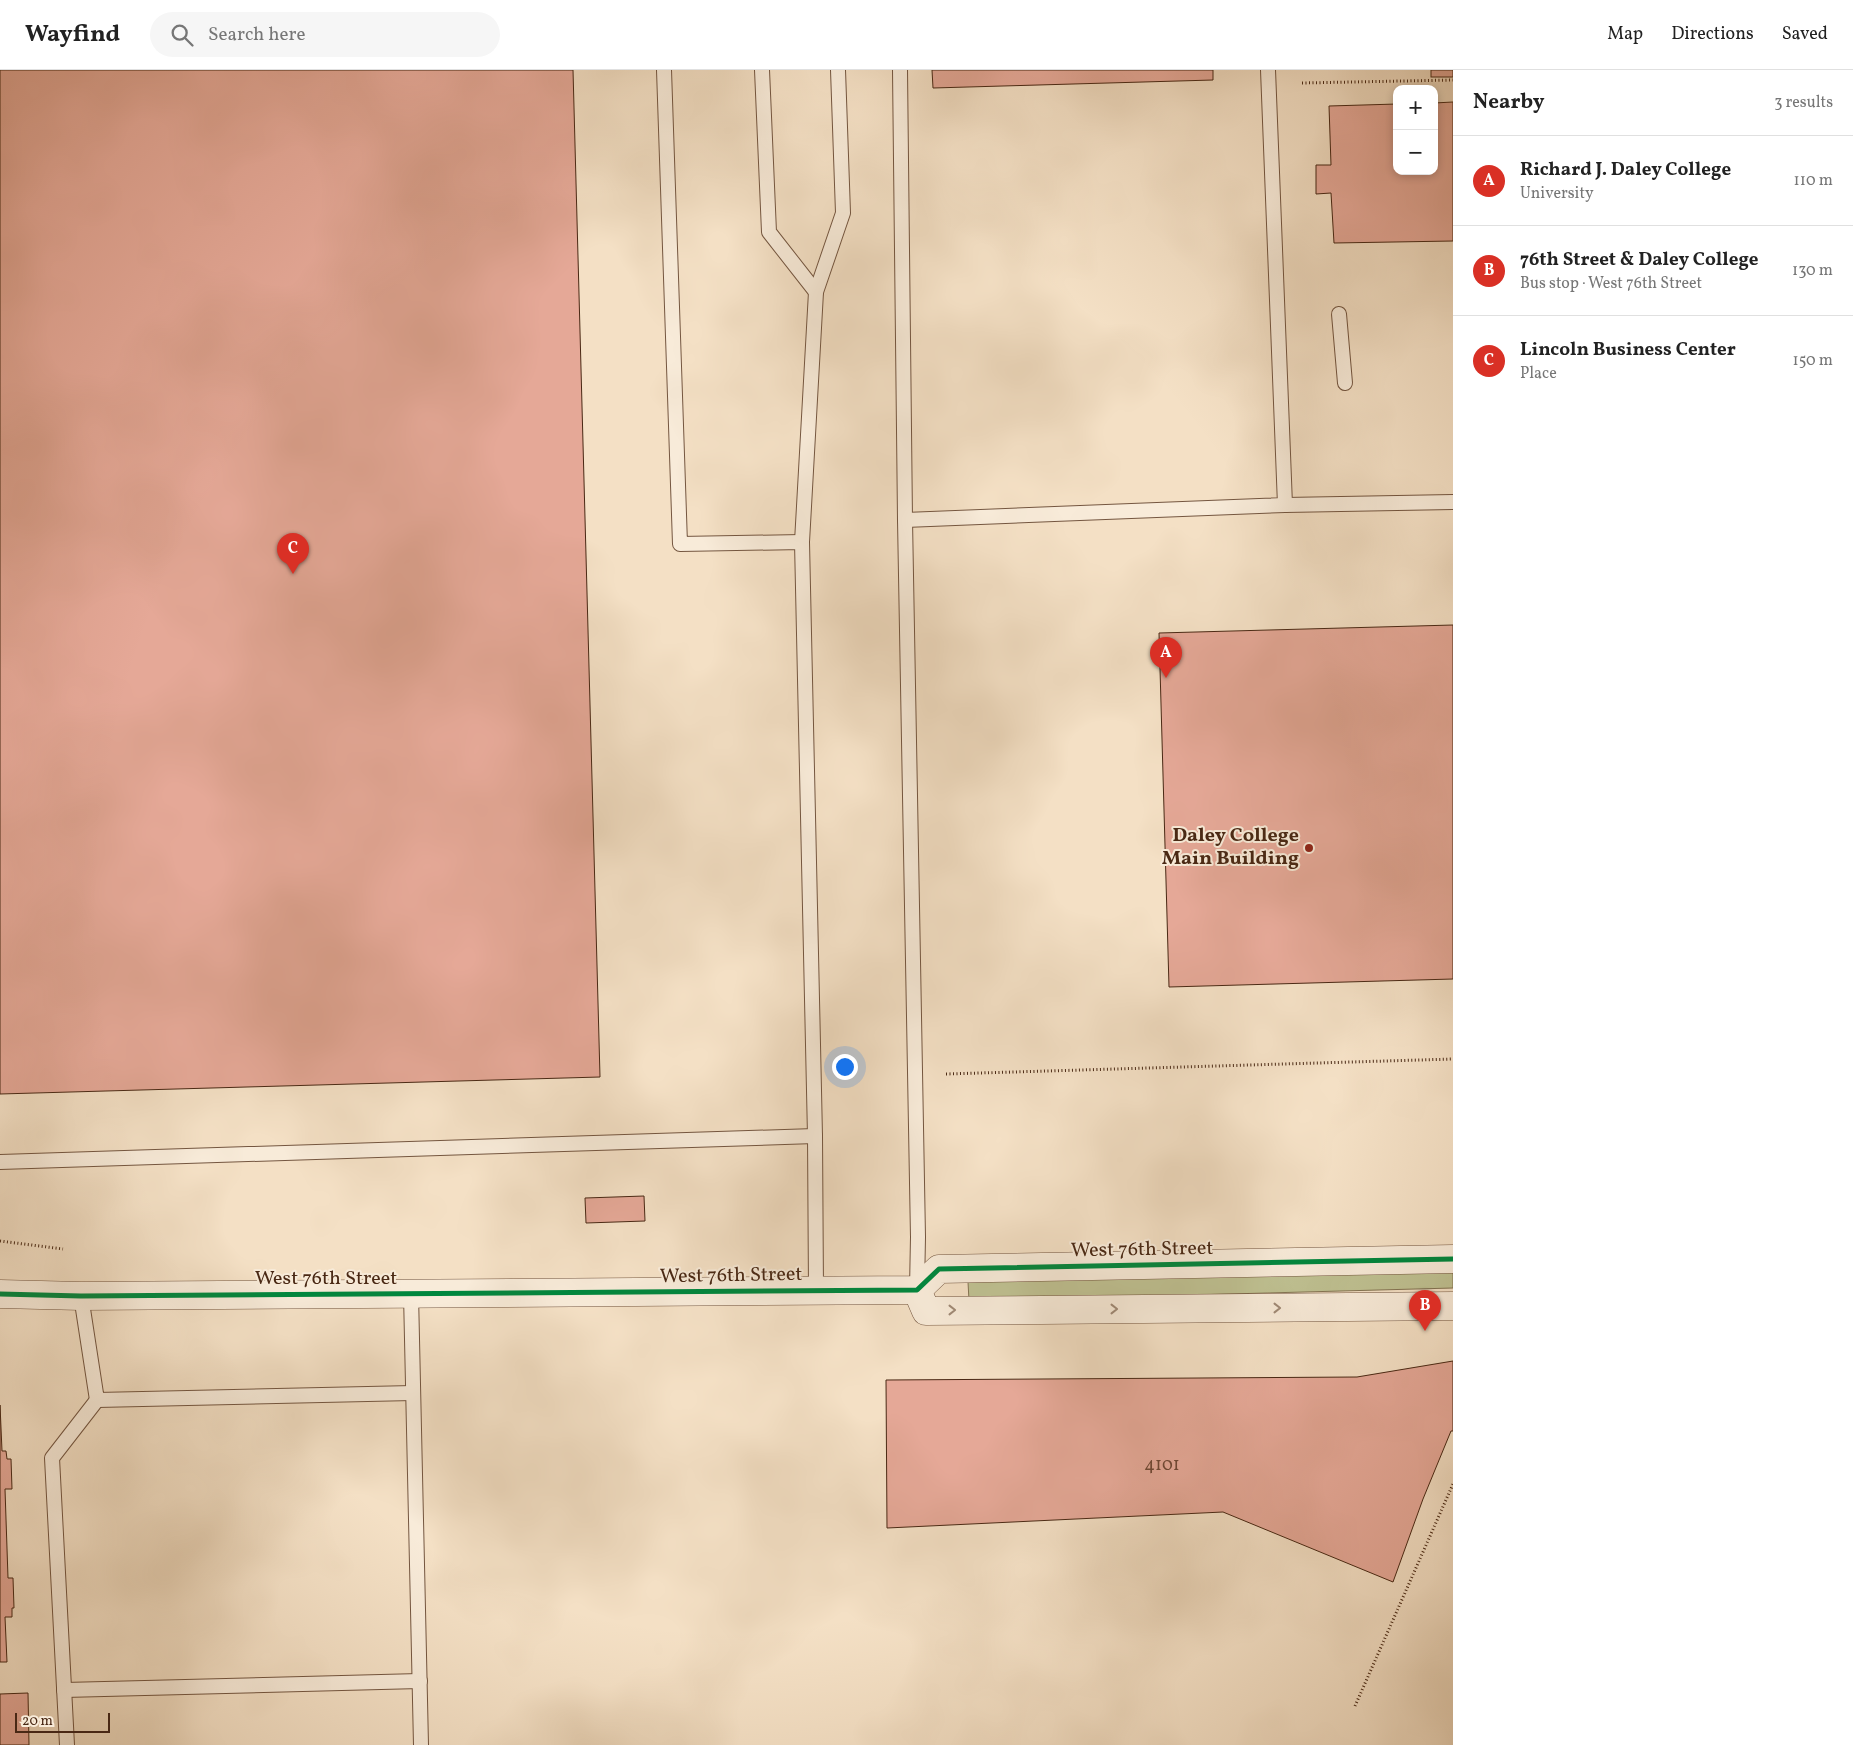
<!DOCTYPE html>
<meta charset="utf-8">
<style>
:root{--surface:#fff;--page:#f6f6f6;--text:#222;--muted:#767676;--line:#e0e0e0;--accent:#d93025}
body{margin:0;font-family:Vollkorn,serif;background:var(--page);color:var(--text)}
.controls{position:absolute;right:15px;top:15px;display:grid;overflow:hidden;border-radius:10px;box-shadow:0 2px 8px #0003}
.controls button{width:45px;height:45px;display:grid;place-items:center;padding:0;border:0;border-bottom:1px solid var(--line);background:var(--surface);color:var(--text);font:25px sans-serif}
.scale{position:absolute;left:15px;bottom:12px;width:95px;box-sizing:border-box;padding-left:5px;border:2px solid #492814;border-top:0;font-size:14px;line-height:18px;white-space:nowrap;color:#492814;-webkit-text-stroke:4px #f8ebd9;paint-order:stroke}
.you{position:absolute;left:844px;top:996px;width:18px;height:18px;margin:-12px;border:4px solid #fff;border-radius:50%;background:#1a73e8;box-shadow:0 0 0 8px #1a73e833}
.badge{display:grid;place-items:center;width:32px;height:32px;border-radius:50%;background:var(--accent);color:#fff;font-size:16px;font-weight:700}
.pin{position:absolute;translate:-50% -41px;filter:drop-shadow(0 1px 2px #0008)}
.pin::after{content:'';position:absolute;top:26px;width:18px;height:15px;background:inherit;clip-path:polygon(0 0,100% 0,50% 100%)}
.list{margin:0;padding:0;list-style:none}
h2{display:flex;justify-content:space-between;align-items:center;height:65px;margin:0;padding:0 20px;font-size:21px}
h2 small{font-size:16px;font-weight:400;color:var(--muted)}
.list li{display:grid;grid-template-columns:32px 1fr auto;gap:15px;align-items:center;box-sizing:border-box;height:90px;padding:0 20px;border-top:1px solid var(--line)}
.list b{display:block;font-size:19px;white-space:nowrap}
.list p{margin:0;font-size:16px;white-space:nowrap;color:var(--muted)}
.list em{font-size:16px;font-style:normal;color:var(--muted)}
.icon{flex:none;width:28px;height:28px;fill:none;stroke:currentColor;stroke-width:2;stroke-linecap:round;stroke-linejoin:round}
.map{position:relative;flex:none;width:1453px;height:1675px;overflow:hidden}
header{display:flex;align-items:center;gap:30px;box-sizing:border-box;height:70px;padding:0 25px;background:var(--surface);border-bottom:1px solid var(--line)}
header strong{font-size:24px}
nav{display:flex;gap:28px;margin-inline-start:auto;font-size:18px}
.search{width:350px;height:45px;background:var(--page);display:flex;align-items:center;gap:12px;box-sizing:border-box;padding:0 18px;border-radius:28px;color:var(--muted);font-size:19px}
main{display:flex}
aside{flex:1;background:var(--surface)}
.map>svg:first-child{display:block}
.green{fill:#bfc192;stroke:#847453}
.building{fill:#e5a897;stroke:#492814}
.lines{fill:none;stroke-linecap:round;stroke-linejoin:round}
.lane-casing{stroke:#745640;stroke-width:16}
.street-casing{stroke:#745640;stroke-width:29}
.path{stroke:#492814;stroke-width:3;stroke-dasharray:1 2.5;stroke-linecap:butt}
.lane{stroke:#f8ebd9;stroke-width:14}
.street{stroke:#f8ebd9;stroke-width:28}
.cycleway-casing{stroke:#f8ebd9;stroke-width:8}
.cycleway{stroke:#00873e;stroke-width:5}
.oneway{stroke:#a08a76}
.poi-dot{fill:#8f2418;stroke:#f8ebd9;stroke-width:2}
.labels{text-anchor:middle;dominant-baseline:central;stroke-width:4;stroke-linejoin:round;paint-order:stroke}
.number-label{font-size:18px;fill:#704835}
.poi-label{font-size:20px;font-weight:bold;fill:#492814;stroke:#f8ebd9;text-anchor:end}
.street-label{font-size:20px;fill:#492814;stroke:#f8ebd9}
</style>
<header>
<strong>Wayfind</strong>
<div class="search"><svg class="icon" aria-label="search" viewBox="0 0 24 24"><circle cx="10" cy="10" r="6"/><path d="M15 15l6 6"/></svg>Search here</div>
<nav><a>Map</a><a>Directions</a><a>Saved</a></nav>
</header>
<main>
<div class="map">
<svg width="1453" height="1675" viewBox="0 0 1453 1675">
<rect width="100%" height="100%" fill="#f4e0c5"/>
<filter id="stains"><feTurbulence type="fractalNoise" baseFrequency=".004" numOctaves="4"/><feColorMatrix values="0 0 0 0 .2 0 0 0 0 .09 0 0 0 0 .02 0 0 0 .5 -.17"/></filter>
<radialGradient id="worn" r=".72"><stop offset=".6" stop-color="#630" stop-opacity="0"/><stop offset="1" stop-color="#630" stop-opacity=".3"/></radialGradient>
<polygon class="green" points="1453,1201 1453,1218 969,1231 968,1212"/>
<g class="building">
<polygon points="0,0 573,0 600,1007 0,1024"/>
<polygon points="932,0 1213,0 1213,10 933,18"/>
<rect x="1431" y="0" width="22" height="7"/>
<polygon points="1453,32 1453,171 1334,173 1331,123 1316,124 1316,95 1331,95 1329,36 1397,34 1397,101 1434,101 1434,33"/>
<polygon points="1453,555 1453,909 1169,917 1159,563"/>
<polygon points="644,1126 645,1151 586,1153 585,1128"/>
<polygon points="1453,1291 1453,1361 1451,1361 1423,1429 1393,1512 1223,1442 887,1458 886,1310 1357,1307"/>
<polygon points="0,1335 2,1381 6,1381 7,1389 11,1389 12,1419 5,1419 8,1508 13,1508 14,1538 12,1538 12,1547 5,1547 7,1592 0,1592"/>
<polygon points="28,1623 29,1675 0,1675 0,1624"/>
</g>
<g class="lines">
<defs>
<g id="lane">
<polyline points="664,0 680,474 802,472 815,1066 816,1221"/>
<polyline points="762,0 769,162 816,222"/>
<polyline points="900,0 905,450 918,1167 917,1219"/>
<polyline points="1339,244 1345,313"/>
<polyline points="1285,435 1453,432"/>
<polyline points="905,450 1285,435 1268,0"/>
<polyline points="802,472 816,222 843,143 838,0"/>
<polyline points="0,1092 815,1066"/>
<polyline points="411,1224 421,1675"/>
<polyline points="81,1226 97,1330 413,1323"/>
<polyline points="64,1620 420,1611"/>
<polyline points="67,1675 52,1388 97,1330"/>
</g>
<g id="street">
<polyline points="917,1220 926,1241 1453,1236"/>
<polyline points="0,1224 81,1226 917,1220 939,1199 1453,1189"/>
</g>
</defs>
<use href="#lane" class="lane-casing"/>
<use href="#street" class="street-casing"/>
<g class="path">
<polyline points="1302,13 1453,10"/>
<polyline points="946,1004 1453,989"/>
<polyline points="0,1171 63,1179"/>
<polyline points="1355,1636 1453,1414"/>
</g>
<use href="#lane" class="lane"/>
<use href="#street" class="street"/>
<defs>
<polyline id="cycleway" points="0,1224 81,1226 917,1220 939,1199 1453,1189"/>
</defs>
<use href="#cycleway" class="cycleway-casing"/>
<use href="#cycleway" class="cycleway"/>
</g>
<defs><path id="oneway-chevron" d="M-2-3.5L2.5 0L-2 3.5" fill="none" stroke-width="1.6" stroke-linecap="round" stroke-linejoin="round" transform="scale(1.25)"/></defs>
<g class="oneway">
<use href="#oneway-chevron" transform="translate(1277 1238)"/>
<use href="#oneway-chevron" transform="translate(1114 1239)"/>
<use href="#oneway-chevron" transform="translate(952 1240)"/>
</g>
<circle class="poi-dot" cx="1309" cy="778" r="5"/>
<g class="labels">
<g class="number-label">
<text x="1162" y="1395">4101</text>
</g>
<g class="poi-label">
<text x="1299" y="766">Daley College<tspan x="1299" dy="23">Main Building</tspan></text>
</g>
<g class="street-label">
<text transform="translate(1142 1180) rotate(-1)">West 76th Street</text>
<text transform="translate(731 1206) rotate(-1)">West 76th Street</text>
<text x="326" y="1209">West 76th Street</text>
</g>
</g>
<rect width="100%" height="100%" filter="url(#stains)"/>
<rect width="100%" height="100%" fill="url(#worn)"/>
</svg>
<div class="controls">
<button>+</button>
<button>−</button>
</div>
<div class="scale">20 m</div>
<div class="you"></div>
<div class="pin badge" style="left:1166px;top:608px">A</div>
<div class="pin badge" style="left:1425px;top:1261px">B</div>
<div class="pin badge" style="left:293px;top:504px">C</div>
</div>
<aside>
<h2>Nearby<small>3 results</small></h2>
<ul class="list">
<li><span class="badge">A</span><div><b>Richard J. Daley College</b><p>University</p></div><em>110 m</em></li>
<li><span class="badge">B</span><div><b>76th Street &amp; Daley College</b><p>Bus stop · West 76th Street</p></div><em>130 m</em></li>
<li><span class="badge">C</span><div><b>Lincoln Business Center</b><p>Place</p></div><em>150 m</em></li>
</ul>
</aside>
</main>
